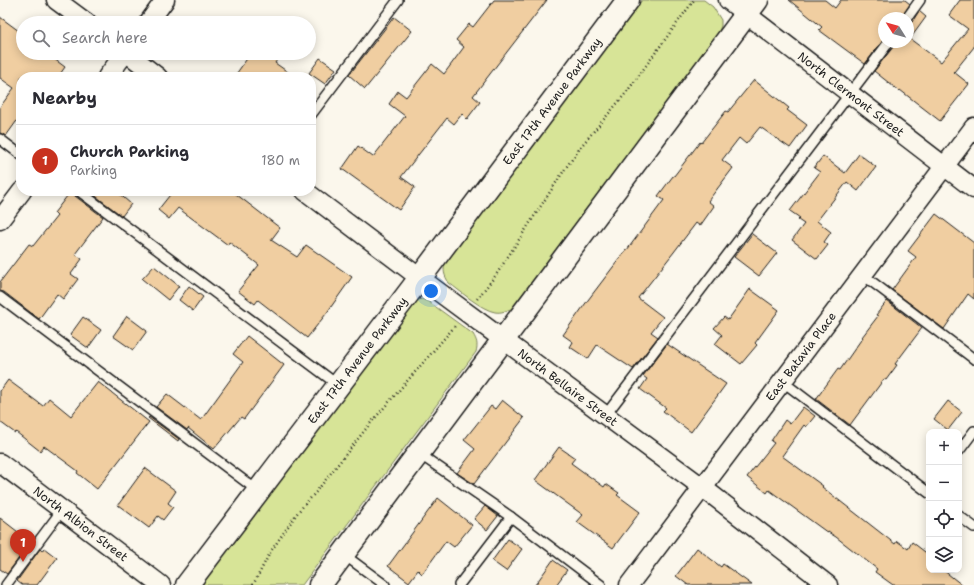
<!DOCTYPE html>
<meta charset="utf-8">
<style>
:root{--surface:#fff;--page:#f7f7f7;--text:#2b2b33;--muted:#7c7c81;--line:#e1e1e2;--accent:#c8321e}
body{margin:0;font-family:"Shantell Sans",sans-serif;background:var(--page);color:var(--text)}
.controls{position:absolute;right:12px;bottom:12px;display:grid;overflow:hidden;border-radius:8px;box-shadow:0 2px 10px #0003}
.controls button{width:36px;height:36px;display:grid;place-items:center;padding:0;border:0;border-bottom:1px solid var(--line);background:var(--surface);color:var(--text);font:20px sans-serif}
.compass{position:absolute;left:878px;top:12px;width:36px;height:36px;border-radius:50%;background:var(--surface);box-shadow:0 2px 10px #0003;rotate:307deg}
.you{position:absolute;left:431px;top:291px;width:14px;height:14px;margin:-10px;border:3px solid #fff;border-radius:50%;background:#1a73e8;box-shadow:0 0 0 6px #1a73e833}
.badge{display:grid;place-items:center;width:26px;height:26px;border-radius:50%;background:var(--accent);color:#fff;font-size:13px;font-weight:700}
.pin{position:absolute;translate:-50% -33px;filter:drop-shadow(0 1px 2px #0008)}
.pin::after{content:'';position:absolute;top:21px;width:14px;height:12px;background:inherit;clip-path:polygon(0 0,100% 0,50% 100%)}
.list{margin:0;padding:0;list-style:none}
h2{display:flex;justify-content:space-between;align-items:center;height:52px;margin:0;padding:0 16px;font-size:17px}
h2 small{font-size:13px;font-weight:400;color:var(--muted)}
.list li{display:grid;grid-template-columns:26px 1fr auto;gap:12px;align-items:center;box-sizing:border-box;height:72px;padding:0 16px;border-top:1px solid var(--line)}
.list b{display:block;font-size:15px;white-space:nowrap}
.list p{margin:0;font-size:13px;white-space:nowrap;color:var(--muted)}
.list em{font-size:13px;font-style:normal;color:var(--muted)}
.icon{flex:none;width:22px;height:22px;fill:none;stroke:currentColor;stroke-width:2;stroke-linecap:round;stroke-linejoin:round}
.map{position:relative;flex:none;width:974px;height:585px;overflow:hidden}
.search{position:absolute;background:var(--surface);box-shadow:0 2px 10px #0003;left:16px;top:16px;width:300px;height:44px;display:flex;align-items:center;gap:10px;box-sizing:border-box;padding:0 14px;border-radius:22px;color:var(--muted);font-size:15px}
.panel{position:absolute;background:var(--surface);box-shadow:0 2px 10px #0003;left:16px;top:72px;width:300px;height:124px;border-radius:16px}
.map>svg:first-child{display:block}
.green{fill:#d7e497;stroke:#7a805a}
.building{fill:#f0cea1;stroke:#1c1c1c}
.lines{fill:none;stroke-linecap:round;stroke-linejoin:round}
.lane-casing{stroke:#1c1c1c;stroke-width:12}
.street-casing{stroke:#1c1c1c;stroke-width:21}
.secondary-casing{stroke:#1c1c1c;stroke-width:25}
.path{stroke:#1c1c1c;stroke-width:2.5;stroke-dasharray:1 3;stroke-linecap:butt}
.lane{stroke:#fbf7ec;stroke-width:9}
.street{stroke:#fbf7ec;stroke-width:18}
.secondary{stroke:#fbf7ec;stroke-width:22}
.labels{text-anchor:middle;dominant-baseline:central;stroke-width:3;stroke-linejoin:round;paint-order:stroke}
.street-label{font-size:12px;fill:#1c1c1c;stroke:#fbf7ec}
</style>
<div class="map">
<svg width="974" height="585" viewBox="0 0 974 585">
<rect width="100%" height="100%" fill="#fbf7ec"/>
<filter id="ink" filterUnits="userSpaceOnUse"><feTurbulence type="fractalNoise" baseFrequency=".025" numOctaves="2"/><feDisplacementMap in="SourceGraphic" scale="8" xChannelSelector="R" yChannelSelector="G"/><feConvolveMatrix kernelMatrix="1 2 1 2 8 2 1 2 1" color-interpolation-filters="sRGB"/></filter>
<g filter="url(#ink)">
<g class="green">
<path d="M642,0H704L713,7L721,20V26L718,33L511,309C505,311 501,313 495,312C482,310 460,291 449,283C444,275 443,271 445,262Z"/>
<path d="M422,299L429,302L473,334C477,341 478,344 476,352L302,585H201L412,303L418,300Z"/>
</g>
<g class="building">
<polygon points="494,0 547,0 473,96 480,102 467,119 462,114 454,124 447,118 401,177 415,187 399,210 342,169 358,146 373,157 405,116 389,104 398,91 406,97 432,64 444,74 464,47 456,40 469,24 473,27"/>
<polygon points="789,0 825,0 835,8 841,0 905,0 910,4 901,18 884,18 884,39 865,64 819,30 822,27"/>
<polygon points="960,0 974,0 974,47 954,72 969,84 940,121 900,90 899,91 874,71 894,46 895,42 908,42 908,24 912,22 919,11 926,17 910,39 941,62 968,29 949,15"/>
<polygon points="0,17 23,34 23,53 46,53 65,67 58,77 21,77 21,115 6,136 0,133 0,107 14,88 0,78"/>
<polygon points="394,17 412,31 365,89 349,75"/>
<polygon points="251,53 268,53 277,60 275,63 295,77 234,77"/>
<polygon points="320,58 336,69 325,84 309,73"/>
<polygon points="754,80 789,108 787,110 807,125 790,148 760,127 746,144 739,138 722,160 733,168 708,201 714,206 700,226 696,223 674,252 638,298 663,317 651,332 658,337 633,369 597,345 588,359 570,347 573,342 563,335 588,300 626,250 627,250 664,200 658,196 673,176 674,176 700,142 701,143 726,111 728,112"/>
<polygon points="859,154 876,167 858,191 847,182 817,221 831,232 824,242 828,245 817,259 792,240 804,224 798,220 800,218 790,211 820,172 814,168 823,156 845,173"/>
<polygon points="71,191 73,191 75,196 103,217 75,254 82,259 71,274 78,279 63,299 57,294 39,319 4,292 0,291 0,282 29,244 33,246 57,216 54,213"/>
<polygon points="89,191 116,191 131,204 122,216"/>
<polygon points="173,191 232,191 280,228 271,240 297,257 306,245 352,277 326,314 307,338 258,300 255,304 238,291 259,265 229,242 228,245 178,208 169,219 158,210"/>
<polygon points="936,214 974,243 974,299 968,294 944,329 892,290 916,257 908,251"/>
<polygon points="752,234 777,253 759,276 734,257"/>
<polygon points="154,266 179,286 168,300 142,279"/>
<polygon points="189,286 203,297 193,311 179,300"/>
<polygon points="750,289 779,310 755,343 757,345 741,364 715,344 722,335 714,328 724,317 728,320"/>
<polygon points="887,301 922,328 895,364 897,365 886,380 884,379 850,425 816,399 838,369 840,370 863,337 862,337 878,316 876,315"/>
<polygon points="127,316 147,331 133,350 113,336"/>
<polygon points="83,317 101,330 88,348 70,335"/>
<polygon points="247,336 284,365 244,419 241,417 214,449 188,428 187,430 156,407 167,394 201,420 243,362 233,354"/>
<polygon points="667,344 726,384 691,432 663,411 666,408 640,389 647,379 643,376"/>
<polygon points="8,380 43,406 49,398 71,416 98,382 149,422 97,489 77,473 78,471 44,446 40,451 16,432 15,433 0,422 0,391"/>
<polygon points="502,400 524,418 474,484 457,473 475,449 464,440 491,406 495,409"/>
<polygon points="948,401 962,412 948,430 934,419"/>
<polygon points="803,407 815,416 806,427 804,425 782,456 823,486 822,487 895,544 897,541 908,549 912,542 929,555 929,570 943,570 962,585 893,585 875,572 877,569 836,537 828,532 828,533 769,490 767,493 747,477 774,443 771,441 785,420 790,424"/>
<polygon points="149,417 179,439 178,441 148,418"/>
<polygon points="559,447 575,458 571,463 604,487 606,484 619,493 617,495 640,512 613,548 577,522 583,515 535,480"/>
<polygon points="145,468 176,491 168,503 173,507 163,520 158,516 149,528 118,505"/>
<polygon points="438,498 472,525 454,547 446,541 422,574 418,570 409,582 388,566"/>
<polygon points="485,506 498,516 487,530 474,519"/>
<polygon points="0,518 31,542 7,574 0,569"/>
<polygon points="508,539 522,549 506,571 492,561"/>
<polygon points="44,548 57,558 37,585 22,585 17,581 40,549 42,551"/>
<polygon points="697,548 721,567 723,564 752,585 688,585 676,576"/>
<polygon points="553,560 567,570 556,585 535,585"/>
</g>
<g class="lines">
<defs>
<g id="lane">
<polyline points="907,18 920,0"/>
<polyline points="311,115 398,0"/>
<polyline points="0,139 21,155"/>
<polyline points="79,191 338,385"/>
<polyline points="863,275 974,359"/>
<polyline points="0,297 258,491"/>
<polyline points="782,381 929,493"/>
<polyline points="605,416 889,42"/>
<polyline points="959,451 974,431"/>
<polyline points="418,453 511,517 601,585"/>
<polyline points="959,516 974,527"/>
<polyline points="343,554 385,585"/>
<polyline points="6,585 62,510"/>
<polyline points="459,585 511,517"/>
</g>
<g id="street">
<polyline points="56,0 87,23"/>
<path id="s1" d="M728,0L974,189"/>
<polyline points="148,23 165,0"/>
<polyline points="127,53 158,77"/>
<polyline points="107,77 125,53"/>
<path id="s2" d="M305,191L420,278L702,487L828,585"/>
<polyline points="0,220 22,191"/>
<path id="s3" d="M0,463L161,585"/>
<path id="s4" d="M629,585L974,127"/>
</g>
<g id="secondary">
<path id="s5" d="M187,585L420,278L628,0"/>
<polyline points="320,585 757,0"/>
</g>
</defs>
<use href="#lane" class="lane-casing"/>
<use href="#street" class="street-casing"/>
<use href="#secondary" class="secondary-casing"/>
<g class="path">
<polyline points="477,299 496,275 565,169 583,144 626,93 694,0"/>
<polyline points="253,585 271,551 298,512 316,492 369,425 455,326"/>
</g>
<use href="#lane" class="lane"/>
<use href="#street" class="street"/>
<use href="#secondary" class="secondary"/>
</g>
</g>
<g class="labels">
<g class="street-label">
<text stroke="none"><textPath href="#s1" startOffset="155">North Clermont Street</textPath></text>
<text stroke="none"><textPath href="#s5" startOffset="606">East 17th Avenue Parkway</textPath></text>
<text stroke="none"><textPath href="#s4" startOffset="286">East Batavia Place</textPath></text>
<text stroke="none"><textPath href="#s5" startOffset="282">East 17th Avenue Parkway</textPath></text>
<text stroke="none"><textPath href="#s2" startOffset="328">North Bellaire Street</textPath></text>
<text stroke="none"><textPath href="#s3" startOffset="101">North Albion Street</textPath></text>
</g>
</g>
</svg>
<div class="controls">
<button>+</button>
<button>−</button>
<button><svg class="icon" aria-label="locate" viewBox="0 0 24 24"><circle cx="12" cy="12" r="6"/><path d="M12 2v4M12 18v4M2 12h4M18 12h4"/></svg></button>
<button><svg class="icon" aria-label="layers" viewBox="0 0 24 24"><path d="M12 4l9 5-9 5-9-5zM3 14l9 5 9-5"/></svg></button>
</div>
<svg class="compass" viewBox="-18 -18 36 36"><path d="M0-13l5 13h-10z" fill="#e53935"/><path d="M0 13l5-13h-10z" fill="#7c7c81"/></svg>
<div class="you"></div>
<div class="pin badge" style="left:23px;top:562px">1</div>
<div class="search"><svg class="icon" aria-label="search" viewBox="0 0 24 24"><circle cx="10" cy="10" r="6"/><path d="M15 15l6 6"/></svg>Search here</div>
<section class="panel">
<h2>Nearby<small></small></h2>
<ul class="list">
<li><span class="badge">1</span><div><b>Church Parking</b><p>Parking</p></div><em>180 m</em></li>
</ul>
</section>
</div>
